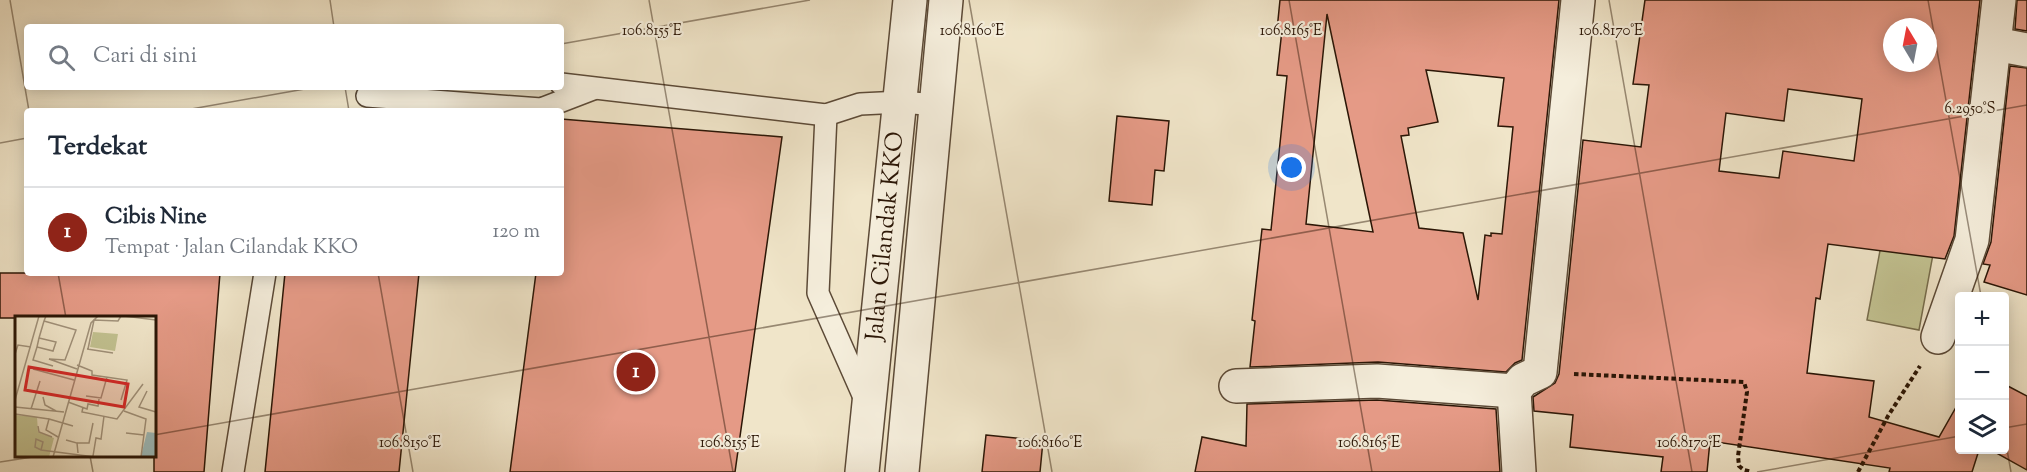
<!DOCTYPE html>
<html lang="id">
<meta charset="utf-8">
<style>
:root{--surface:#fff;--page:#f2f2f3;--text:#1f2937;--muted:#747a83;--line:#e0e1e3;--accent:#8f2418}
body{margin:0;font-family:"Sorts Mill Goudy",serif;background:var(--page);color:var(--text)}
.controls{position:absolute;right:18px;bottom:18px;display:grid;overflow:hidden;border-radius:6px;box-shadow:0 3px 15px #0003}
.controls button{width:54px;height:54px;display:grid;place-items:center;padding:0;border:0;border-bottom:2px solid var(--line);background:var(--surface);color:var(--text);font:30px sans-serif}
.compass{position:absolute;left:1883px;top:18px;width:54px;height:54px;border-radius:50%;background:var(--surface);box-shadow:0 3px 15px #0003;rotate:350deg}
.you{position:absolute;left:1292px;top:168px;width:21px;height:21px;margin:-15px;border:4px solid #fff;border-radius:50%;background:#1a73e8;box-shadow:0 0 0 9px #1a73e833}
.badge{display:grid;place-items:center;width:39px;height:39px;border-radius:50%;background:var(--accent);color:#fff;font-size:20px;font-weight:700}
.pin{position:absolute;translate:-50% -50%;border:3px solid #fff;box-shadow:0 2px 6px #0006}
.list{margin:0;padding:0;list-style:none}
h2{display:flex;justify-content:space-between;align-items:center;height:78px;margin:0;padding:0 24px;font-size:26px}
h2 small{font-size:20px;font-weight:400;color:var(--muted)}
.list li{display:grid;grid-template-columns:39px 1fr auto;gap:18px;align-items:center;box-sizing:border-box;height:90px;padding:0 24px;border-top:2px solid var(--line)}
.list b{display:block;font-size:22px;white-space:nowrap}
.list p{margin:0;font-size:20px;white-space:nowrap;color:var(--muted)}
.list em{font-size:20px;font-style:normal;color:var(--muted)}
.icon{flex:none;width:33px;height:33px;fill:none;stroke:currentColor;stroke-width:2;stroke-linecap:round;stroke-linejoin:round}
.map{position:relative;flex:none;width:2027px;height:472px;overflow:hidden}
.search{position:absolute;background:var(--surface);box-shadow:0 3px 15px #0003;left:24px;top:24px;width:540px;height:66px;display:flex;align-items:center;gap:15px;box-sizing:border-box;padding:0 21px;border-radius:6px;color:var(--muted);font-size:22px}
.panel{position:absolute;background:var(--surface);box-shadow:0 3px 15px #0003;left:24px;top:108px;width:540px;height:168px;border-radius:6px}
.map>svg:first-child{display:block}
.green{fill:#c2c291;stroke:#766c4c;stroke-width:1.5}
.building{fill:#e59a86;stroke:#2b1606;stroke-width:1.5;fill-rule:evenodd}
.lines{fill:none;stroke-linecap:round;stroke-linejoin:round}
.service-casing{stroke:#5c4a37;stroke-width:24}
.minor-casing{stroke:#5c4a37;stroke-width:36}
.tertiary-casing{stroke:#5c4a37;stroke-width:36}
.path{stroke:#2b1606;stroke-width:4;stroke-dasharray:4.5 3;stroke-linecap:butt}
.service{stroke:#f5eedc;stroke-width:21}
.minor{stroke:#f5eedc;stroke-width:33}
.tertiary{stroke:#f5eedc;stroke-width:33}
.ticks{fill:none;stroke:#2b1606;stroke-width:1.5;stroke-opacity:0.45}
.labels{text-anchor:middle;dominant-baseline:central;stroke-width:4.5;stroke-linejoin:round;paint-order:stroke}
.street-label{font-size:24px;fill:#2b1606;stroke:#f5eedc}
.inset-road{fill:none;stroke:#a1927b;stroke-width:1.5}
.view{fill:#d62828;fill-opacity:0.15;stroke:#d62828;stroke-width:3}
.inset-edge{fill:none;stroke:#2b1606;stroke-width:3}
.ticks-label{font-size:15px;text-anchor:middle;fill:#2b1606;stroke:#f5eedc;stroke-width:4.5;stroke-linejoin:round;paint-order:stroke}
</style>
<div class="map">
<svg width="2027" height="472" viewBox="0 0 2027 472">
<rect width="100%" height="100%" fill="#f0e5c9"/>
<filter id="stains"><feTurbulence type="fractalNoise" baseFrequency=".00333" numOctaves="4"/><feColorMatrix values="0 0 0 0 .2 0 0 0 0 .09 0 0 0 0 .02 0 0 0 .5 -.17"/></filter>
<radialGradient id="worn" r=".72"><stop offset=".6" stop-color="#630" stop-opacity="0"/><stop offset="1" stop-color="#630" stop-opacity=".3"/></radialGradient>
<polygon class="green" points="1882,240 1934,249 1919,330 1867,320"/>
<g class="building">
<path d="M1280,0H1559L1522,360L1515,363L1506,372L1378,362L1250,367L1255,321L1252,320L1262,229L1271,230L1287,76L1277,75L1282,30H1277ZM1327,14L1373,232L1306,224ZM1426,70L1504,78L1498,126L1513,127L1502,234L1491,233V236L1485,235L1478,300L1463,233L1419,228L1401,136L1409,135L1408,128L1438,122Z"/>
<path d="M1645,0H1980L1954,236L1945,259L1828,244L1820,299L1816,298L1807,373L1874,381L1869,417L1939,437L1959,402V450H1979L1972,472H1889L1890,468L1710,441L1707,472H1661L1663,457L1570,447L1573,415L1534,411L1533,397L1555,383L1559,374L1583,140L1641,147L1649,85L1633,84ZM1892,27H1928V63H1892ZM1788,89L1862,99L1854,161L1783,151L1779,178L1719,171L1726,113L1784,121Z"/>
<polygon points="2017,0 2027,0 2027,31 2015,29"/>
<polygon points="2010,66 2027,68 2027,295 1984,282 1990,265 1983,264 1991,242"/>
<polygon points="1117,116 1169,121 1164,171 1155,170 1152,205 1109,201"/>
<polygon points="561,119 782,137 735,472 510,472 536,273 561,273"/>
<polygon points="0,273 220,273 204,472 154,472 154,318 0,318"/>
<polygon points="285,273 419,273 399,472 265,472"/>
<polygon points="2004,384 2027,396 2027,470 1991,450 2004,450"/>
<polygon points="1377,400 1496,409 1500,472 1195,472 1202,437 1246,446 1247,404"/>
<polygon points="986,435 1043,441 1040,472 982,472"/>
</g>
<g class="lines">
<defs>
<g id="service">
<polyline points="561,84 826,115 860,104 901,102 937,105"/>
<polyline points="367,96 541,109 593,89"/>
<polyline points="826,115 818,293 867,404"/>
<polyline points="233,472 265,273"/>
</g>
<g id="minor">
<polyline points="1995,44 2027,50"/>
<polyline points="1938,337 1972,240 1999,0"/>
<polyline points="1236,386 1377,381 1514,391"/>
<polyline points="1514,391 1523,380 1540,372 1578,0"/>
<polyline points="1514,391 1519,472"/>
</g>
<g id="tertiary">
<path id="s1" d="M862,472L910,0"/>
<polyline points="902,472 946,0"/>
</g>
</defs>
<use href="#service" class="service-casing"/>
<use href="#minor" class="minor-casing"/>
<use href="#tertiary" class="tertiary-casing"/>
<g class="path">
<polyline points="1574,374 1744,382 1747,392 1738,456 1739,466 1744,470 1752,472"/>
<polyline points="1858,472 1888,416 1920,366"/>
</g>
<use href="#service" class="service"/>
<use href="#minor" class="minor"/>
<use href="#tertiary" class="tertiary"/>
</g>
<path class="ticks" d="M10,0L29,111M330,0L334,27M649,0L733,472M969,0L1052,472M1289,0L1372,472M1609,0L1692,472M1928,0L1981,296M561,44L810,0M345,87L349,111M180,111L316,87M0,143L27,138M58,273L66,318M378,273L413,472M2004,428L2027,424M2004,433L2011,472M154,435L2027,105M90,456L93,472M0,462L39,456M1757,472L1960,436"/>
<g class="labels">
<g class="street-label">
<text stroke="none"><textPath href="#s1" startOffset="237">Jalan Cilandak KKO</textPath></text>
</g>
</g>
<g transform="translate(15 316)">
<rect width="141" height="141" fill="#f0e5c9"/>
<path d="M78,16L103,18L100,35L75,31ZM0,99L22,101L23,116L39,122L34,141H0Z" fill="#c2c291"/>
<path d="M132,116L141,117V141L126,140Z" fill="#9dbdbe"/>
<path class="inset-road" d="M109,0L141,4M29,5L61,14L50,44L34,43L62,53M24,22L41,26L38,35L22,31L24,22L29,5L31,0M22,31L18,44L38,50M72,33L98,37M73,33L79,4L103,5L106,0M0,38L3,29L16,31M62,49L77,55V59L112,64L106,84M18,53L59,64M132,75L124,91L141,96M71,80L86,82L92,61M28,81L30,89L41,95M0,84L24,0M53,86L72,93L73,88L83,90L84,83M0,91L49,96M68,91L67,96L102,103L128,68M16,93L25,65M109,95L131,103L126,141M0,98L34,103M23,110L24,116L37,121M111,117L129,119M43,121L31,114L34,103L58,110M51,124L62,127L63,137M62,127H74L78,107M26,134L28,126L21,123L20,131L26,134L80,141M78,140L81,122L86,123L89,100M38,141L76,7L83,0"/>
<path class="view" d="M14,51L113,68L109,91L10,74Z"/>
<rect width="141" height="141" class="inset-edge"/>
</g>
<g class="ticks-label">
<text x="652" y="35">106.8155°E</text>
<text x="972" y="35">106.8160°E</text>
<text x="1291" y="35">106.8165°E</text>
<text x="1611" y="35">106.8170°E</text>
<text x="1970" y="113">6.2950°S</text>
<text x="410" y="447">106.8150°E</text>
<text x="730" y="447">106.8155°E</text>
<text x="1050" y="447">106.8160°E</text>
<text x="1369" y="447">106.8165°E</text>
<text x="1689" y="447">106.8170°E</text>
</g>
<rect width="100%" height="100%" filter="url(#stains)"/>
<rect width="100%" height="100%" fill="url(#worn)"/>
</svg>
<div class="controls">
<button>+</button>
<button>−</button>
<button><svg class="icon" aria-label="layers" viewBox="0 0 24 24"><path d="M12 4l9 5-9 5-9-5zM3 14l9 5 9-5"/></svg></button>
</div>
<svg class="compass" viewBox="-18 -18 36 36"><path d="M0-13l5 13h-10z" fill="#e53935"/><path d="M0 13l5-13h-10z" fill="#747a83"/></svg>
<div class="you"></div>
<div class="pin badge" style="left:636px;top:372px">1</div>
<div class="search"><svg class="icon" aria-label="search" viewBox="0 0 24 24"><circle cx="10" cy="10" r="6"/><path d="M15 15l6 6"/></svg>Cari di sini</div>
<section class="panel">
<h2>Terdekat<small></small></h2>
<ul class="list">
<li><span class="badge">1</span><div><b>Cibis Nine</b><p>Tempat · Jalan Cilandak KKO</p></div><em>120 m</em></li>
</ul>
</section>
</div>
